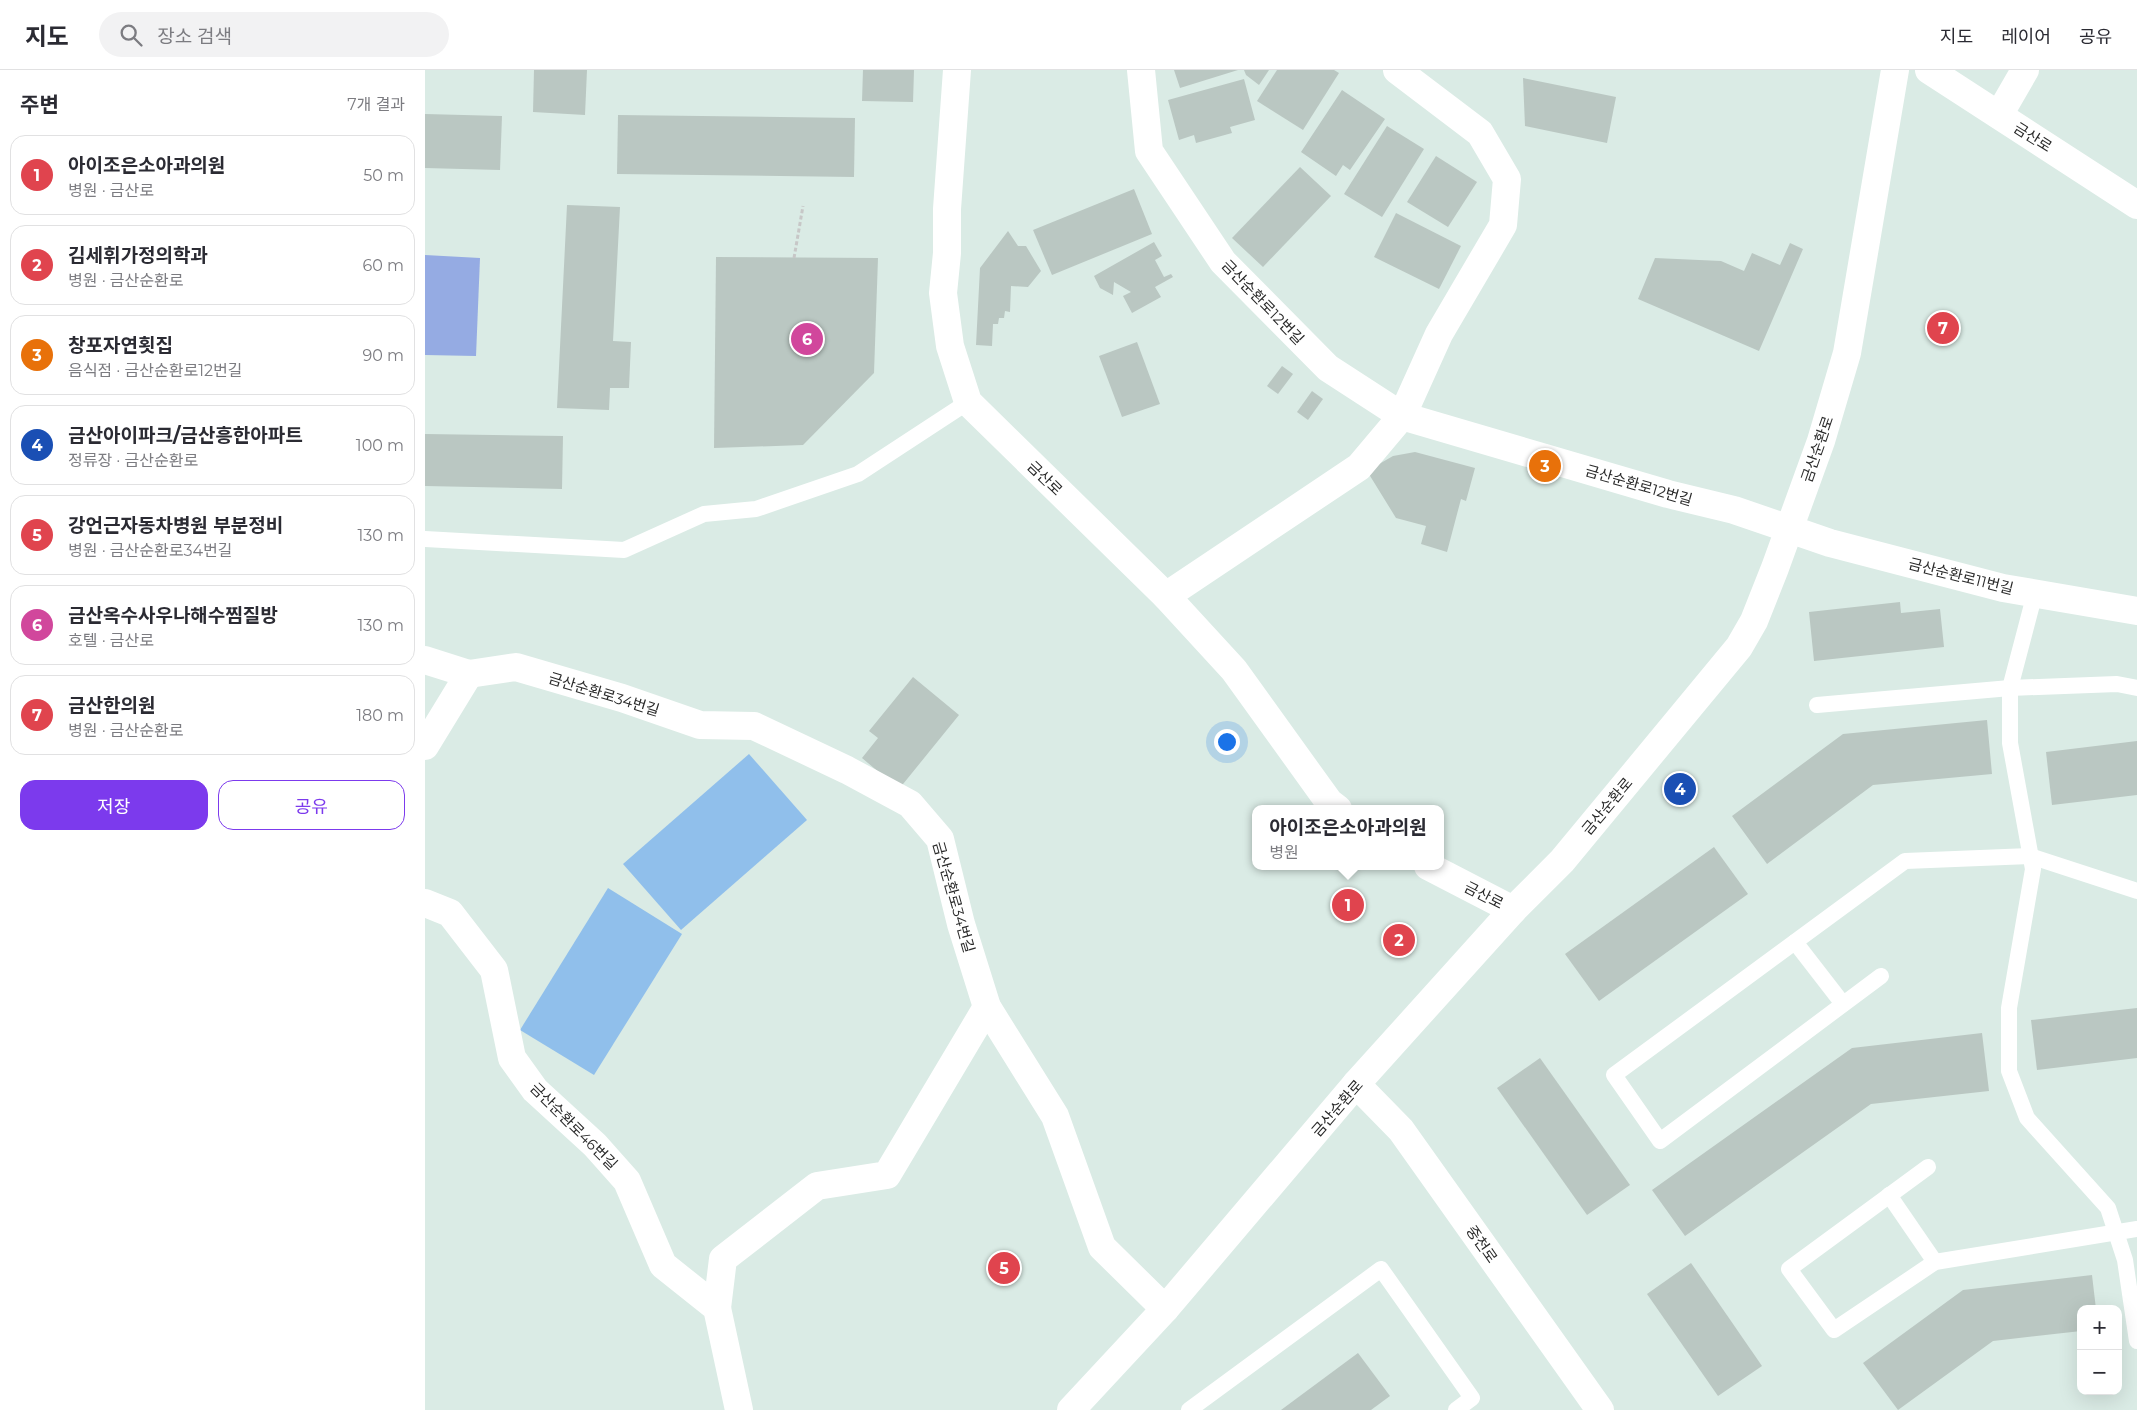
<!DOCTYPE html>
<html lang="ko">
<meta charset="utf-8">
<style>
:root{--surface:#fff;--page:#f2f2f3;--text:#2b2b33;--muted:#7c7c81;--line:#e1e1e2;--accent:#7c3aed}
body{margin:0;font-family:Montserrat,"Noto Sans KR",sans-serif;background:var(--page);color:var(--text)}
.controls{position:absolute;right:15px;bottom:15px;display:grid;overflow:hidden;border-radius:10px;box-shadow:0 5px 20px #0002}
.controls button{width:45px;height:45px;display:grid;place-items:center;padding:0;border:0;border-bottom:1px solid var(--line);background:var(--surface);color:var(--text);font:25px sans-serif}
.you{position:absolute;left:801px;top:671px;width:18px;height:18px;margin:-12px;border:4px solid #fff;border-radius:50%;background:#1a73e8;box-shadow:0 0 0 8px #1a73e833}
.badge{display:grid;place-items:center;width:32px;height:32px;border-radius:50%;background:var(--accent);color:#fff;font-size:16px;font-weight:700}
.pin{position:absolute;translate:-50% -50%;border:2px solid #fff;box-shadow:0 1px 5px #0006}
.popup{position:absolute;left:827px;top:735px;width:192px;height:65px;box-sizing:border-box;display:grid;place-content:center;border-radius:10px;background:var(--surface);filter:drop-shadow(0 1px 4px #0005);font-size:16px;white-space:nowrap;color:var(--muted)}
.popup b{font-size:19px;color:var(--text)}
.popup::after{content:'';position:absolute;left:50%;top:100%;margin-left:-10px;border:10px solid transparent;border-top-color:var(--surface)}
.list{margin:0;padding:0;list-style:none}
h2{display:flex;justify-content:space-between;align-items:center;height:65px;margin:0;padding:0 20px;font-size:21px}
h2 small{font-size:16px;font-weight:400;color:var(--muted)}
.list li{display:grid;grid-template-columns:32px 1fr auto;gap:15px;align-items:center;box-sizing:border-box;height:80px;margin:0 10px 10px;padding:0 10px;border:1px solid var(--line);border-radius:15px}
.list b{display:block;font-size:19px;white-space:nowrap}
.list p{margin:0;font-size:16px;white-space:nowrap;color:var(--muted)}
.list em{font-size:16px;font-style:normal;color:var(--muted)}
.actions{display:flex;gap:10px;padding:15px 20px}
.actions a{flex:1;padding:11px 0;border:1px solid var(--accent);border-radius:15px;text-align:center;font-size:18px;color:var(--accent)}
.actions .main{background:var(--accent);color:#fff}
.icon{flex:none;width:28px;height:28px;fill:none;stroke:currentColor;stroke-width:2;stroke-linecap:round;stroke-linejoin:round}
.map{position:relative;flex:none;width:1712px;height:1340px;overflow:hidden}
header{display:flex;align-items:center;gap:30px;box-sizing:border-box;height:70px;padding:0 25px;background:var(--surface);border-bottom:1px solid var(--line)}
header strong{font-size:24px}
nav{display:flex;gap:28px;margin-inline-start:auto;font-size:18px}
.search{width:350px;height:45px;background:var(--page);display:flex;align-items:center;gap:12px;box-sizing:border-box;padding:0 18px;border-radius:28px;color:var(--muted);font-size:19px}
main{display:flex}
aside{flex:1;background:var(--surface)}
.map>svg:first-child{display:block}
.green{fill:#95abe3}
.pitch{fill:#90bfeb}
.building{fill:#bac7c2}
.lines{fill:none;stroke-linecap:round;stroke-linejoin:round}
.path{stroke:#c7c7c7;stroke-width:3;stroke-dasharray:4 2.5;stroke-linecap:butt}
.lane{stroke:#fff;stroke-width:16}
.street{stroke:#fff;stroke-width:28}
.secondary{stroke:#fff;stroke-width:28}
.labels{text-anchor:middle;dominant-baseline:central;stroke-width:4;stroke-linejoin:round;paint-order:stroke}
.street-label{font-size:15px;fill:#292929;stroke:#fff}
</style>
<header>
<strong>지도</strong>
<div class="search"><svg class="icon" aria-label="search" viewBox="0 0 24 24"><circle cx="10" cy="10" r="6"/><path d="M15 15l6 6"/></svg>장소 검색</div>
<nav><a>지도</a><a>레이어</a><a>공유</a></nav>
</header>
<main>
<aside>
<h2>주변<small>7개 결과</small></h2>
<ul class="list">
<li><span class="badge" style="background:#e0444e">1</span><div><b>아이조은소아과의원</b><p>병원 · 금산로</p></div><em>50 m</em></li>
<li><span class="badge" style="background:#e0444e">2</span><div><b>김세휘가정의학과</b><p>병원 · 금산순환로</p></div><em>60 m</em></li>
<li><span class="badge" style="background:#e8710a">3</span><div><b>창포자연횟집</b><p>음식점 · 금산순환로12번길</p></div><em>90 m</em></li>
<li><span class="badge" style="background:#1a4fb4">4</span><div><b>금산아이파크/금산흥한아파트</b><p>정류장 · 금산순환로</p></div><em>100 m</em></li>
<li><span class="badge" style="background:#e0444e">5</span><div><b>강언근자동차병원 부분정비</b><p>병원 · 금산순환로34번길</p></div><em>130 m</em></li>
<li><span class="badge" style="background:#d1479c">6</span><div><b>금산옥수사우나해수찜질방</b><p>호텔 · 금산로</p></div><em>130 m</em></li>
<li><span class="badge" style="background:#e0444e">7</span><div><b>금산한의원</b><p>병원 · 금산순환로</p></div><em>180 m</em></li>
</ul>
<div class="actions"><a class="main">저장</a><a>공유</a></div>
</aside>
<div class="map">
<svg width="1712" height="1340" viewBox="0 0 1712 1340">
<rect width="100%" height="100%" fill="#daebe5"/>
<polygon class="green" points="0,185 55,188 51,286 0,285"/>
<g class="pitch">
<polygon points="324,684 382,750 256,860 198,794"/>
<polygon points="183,818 257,864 169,1005 95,960"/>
</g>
<g class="building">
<polygon points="109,0 162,0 160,45 108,42"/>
<polygon points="438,0 489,0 488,32 437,31"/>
<polygon points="749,0 813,0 755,18"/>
<polygon points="819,0 844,0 834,15 821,5"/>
<polygon points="852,0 909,0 914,3 878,60 832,31"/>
<polygon points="1098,8 1191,27 1182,73 1100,56"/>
<polygon points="819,9 830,50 805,57 807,63 771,73 769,65 754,70 743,30"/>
<polygon points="917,20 960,49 925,100 918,95 911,106 876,82"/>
<polygon points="0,44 77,46 75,100 0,98"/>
<polygon points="193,45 430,48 429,107 192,104"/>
<polygon points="962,56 999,79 957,147 919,124"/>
<polygon points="1011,86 1052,112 1023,157 982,132"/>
<polygon points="875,97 906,126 838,197 807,168"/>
<polygon points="709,119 727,164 627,205 608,160"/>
<polygon points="142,135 195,137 188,271 206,272 204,318 185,318 184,340 132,338"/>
<polygon points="971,143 1036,176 1014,219 949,187"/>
<polygon points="583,161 593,176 601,176 616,201 603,217 586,216 585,242 580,241 579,248 574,248 573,254 568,254 567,276 551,275 555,198"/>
<polygon points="729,172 737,186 730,190 739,207 746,204 748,207 730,217 736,227 707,243 698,226 706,222 689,212 688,225 675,218 669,206"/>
<polygon points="1365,173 1378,179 1334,281 1213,229 1230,188 1296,191 1319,201 1327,183 1355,195"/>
<polygon points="291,187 453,188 449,303 378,375 289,378"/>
<polygon points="712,272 735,334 697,347 674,286"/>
<polygon points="857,296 868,304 853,324 842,316"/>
<polygon points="887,321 898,329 883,350 872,342"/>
<polygon points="0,364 138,366 137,419 0,416"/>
<polygon points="990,382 1050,398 1041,431 1036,429 1022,482 996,474 1001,456 971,448 942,401 968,386"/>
<polygon points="1475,532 1476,543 1515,539 1519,577 1389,591 1384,542"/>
<polygon points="488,607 534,645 474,719 437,688 453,668 444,661"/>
<polygon points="1562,650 1567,704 1448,715 1342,794 1307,746 1418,664"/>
<polygon points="1712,671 1712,725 1627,735 1621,682"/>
<polygon points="1289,777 1323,824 1174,931 1140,884"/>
<polygon points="1712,938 1712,988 1612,1000 1606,950"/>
<polygon points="1557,963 1564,1021 1446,1034 1260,1166 1227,1120 1427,978"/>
<polygon points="1115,988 1205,1115 1162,1145 1072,1018"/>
<polygon points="1266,1193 1337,1296 1293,1326 1222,1224"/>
<polygon points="1667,1205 1671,1239 1656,1239 1656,1261 1568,1271 1473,1340 1438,1293 1538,1220"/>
<polygon points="933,1283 965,1326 946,1340 856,1340"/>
</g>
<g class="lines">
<polyline class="path" points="369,188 378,136"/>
<g class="lane">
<polyline points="0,469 199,480 279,444 331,439 433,404 543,332"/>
<polyline points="1610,523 1585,618 1585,673 1608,799 1584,938 1584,1001 1602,1048 1683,1138 1700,1190 1712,1271"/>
<polyline points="1392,635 1585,618 1692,614 1712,618"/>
<polyline points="1370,872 1418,934"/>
<polyline points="1456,906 1235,1071 1189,1005 1480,791 1605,786 1712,821"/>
<polyline points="1503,1097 1364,1199 1409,1260 1510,1192 1712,1159"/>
<polyline points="1464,1125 1510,1192"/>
<polyline points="764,1340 956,1199 1047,1328 1031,1340"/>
</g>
<g class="street">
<polyline points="532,0 522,139 522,183 518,223 525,276 543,332 741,526 809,600 904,732 913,739"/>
<polyline points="716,0 724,81 798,192 903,298 977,346 1243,424 1309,440 1405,473 1578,518 1712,541"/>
<polyline points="1574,45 1600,0"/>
<polyline points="741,526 934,397 977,346 1014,264 1078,155 1082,109 1055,63 972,0"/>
<polyline points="0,590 44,604 91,597 197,628 275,655 329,656 422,700 485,734 515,769 536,854 562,937 630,1046 677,1177 740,1239"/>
<polyline points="0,676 44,604"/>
<polyline points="1003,796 1088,840"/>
<polyline points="0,833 25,843 69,900 87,988 110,1020 170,1075 202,1111 238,1195 292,1238 314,1340"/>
<polyline points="931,1014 976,1060 1175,1340"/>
<polyline points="292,1238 298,1189 392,1116 462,1105 562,937"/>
</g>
<g class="secondary">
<polyline points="1504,0 1712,135"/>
<polyline points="646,1340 740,1239 931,1014 1088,840 1137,791 1314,577 1329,551 1350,498 1396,371 1422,283 1470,0"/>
</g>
</g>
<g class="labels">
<g class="street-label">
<text transform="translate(1608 67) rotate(32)">금산로</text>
<text transform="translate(838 232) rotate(46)">금산순환로12번길</text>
<text transform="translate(1392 379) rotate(-71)">금산순환로</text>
<text transform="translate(620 408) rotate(44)">금산로</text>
<text transform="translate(1214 415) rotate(16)">금산순환로12번길</text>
<text transform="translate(1536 506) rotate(14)">금산순환로11번길</text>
<text transform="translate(179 624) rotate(17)">금산순환로34번길</text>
<text transform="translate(1182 736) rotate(-50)">금산순환로</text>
<text transform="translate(1059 825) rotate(27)">금산로</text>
<text transform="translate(529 827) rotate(74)">금산순환로34번길</text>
<text transform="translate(912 1038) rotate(-49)">금산순환로</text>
<text transform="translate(149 1056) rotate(45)">금산순환로46번길</text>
<text transform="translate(1057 1174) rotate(55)">중천로</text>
</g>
</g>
</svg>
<div class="controls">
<button>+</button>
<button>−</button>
</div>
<div class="you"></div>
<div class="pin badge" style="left:923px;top:835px;background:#e0444e">1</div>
<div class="popup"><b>아이조은소아과의원</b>병원</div>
<div class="pin badge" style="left:974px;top:870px;background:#e0444e">2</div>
<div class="pin badge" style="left:1120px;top:396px;background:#e8710a">3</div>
<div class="pin badge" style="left:1255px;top:719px;background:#1a4fb4">4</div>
<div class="pin badge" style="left:579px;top:1198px;background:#e0444e">5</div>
<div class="pin badge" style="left:382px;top:269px;background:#d1479c">6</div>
<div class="pin badge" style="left:1518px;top:258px;background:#e0444e">7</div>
</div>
</main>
